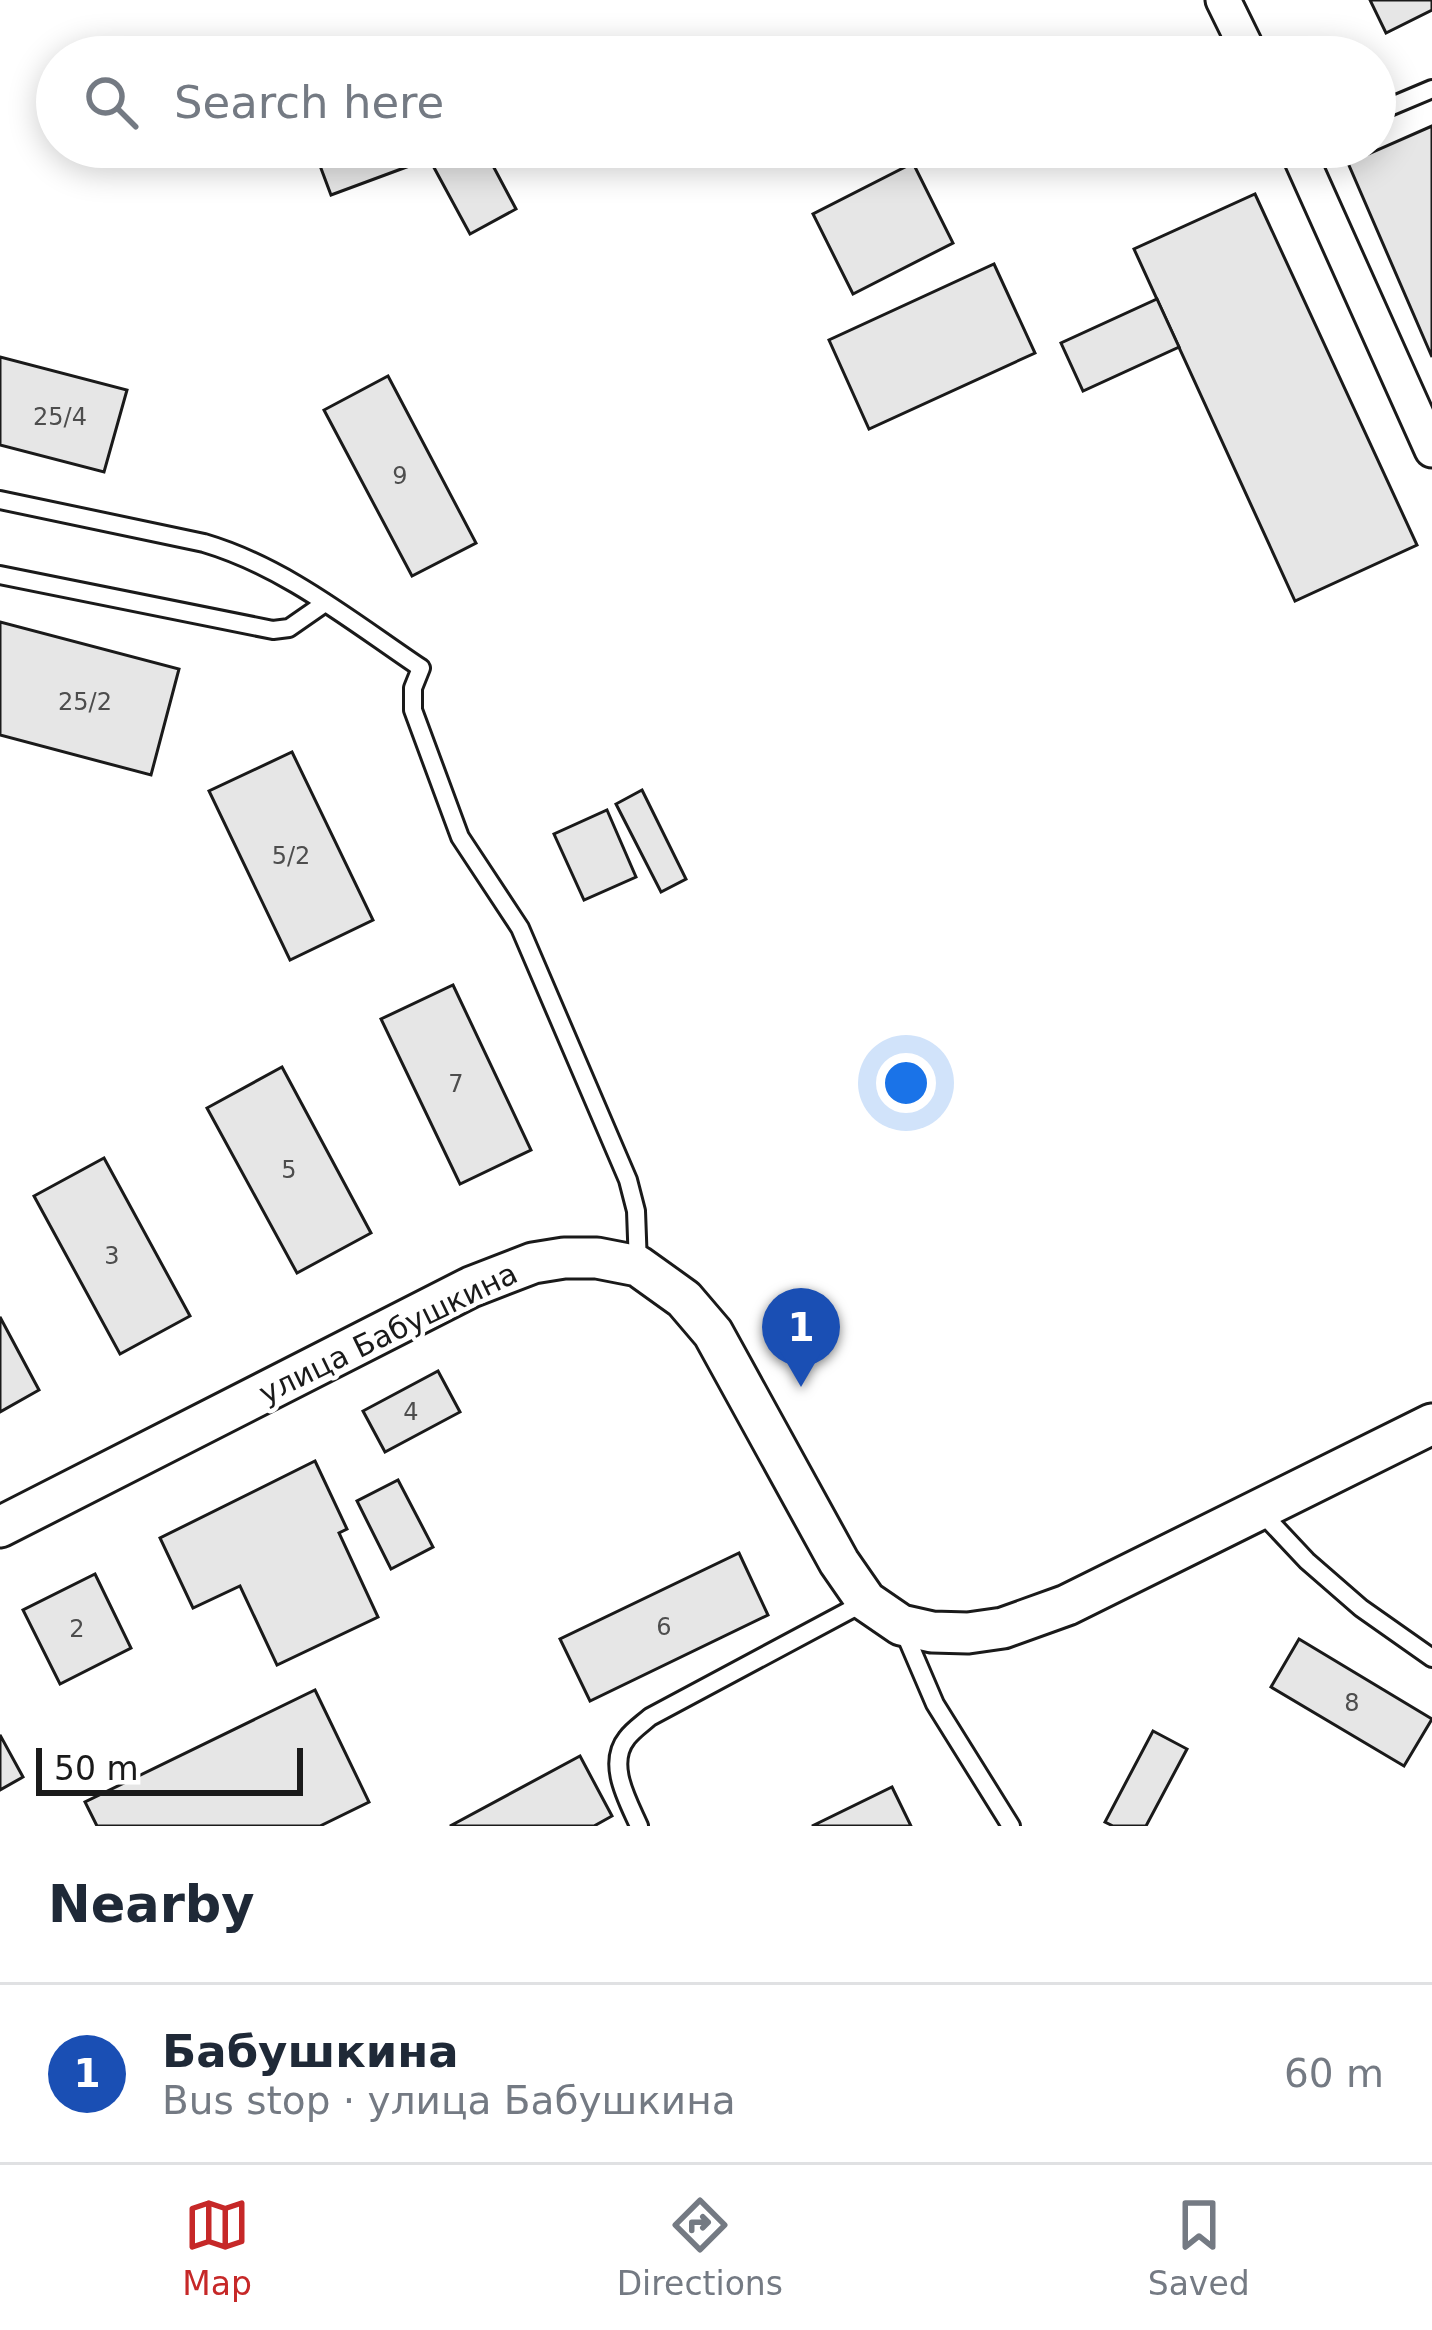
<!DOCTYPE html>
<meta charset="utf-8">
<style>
:root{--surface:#fff;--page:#f2f2f3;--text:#1f2937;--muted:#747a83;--line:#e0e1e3;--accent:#c62828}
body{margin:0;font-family:"DejaVu Sans",sans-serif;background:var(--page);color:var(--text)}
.scale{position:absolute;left:36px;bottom:30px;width:267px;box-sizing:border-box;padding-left:12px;border:6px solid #1a1a1a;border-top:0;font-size:33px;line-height:42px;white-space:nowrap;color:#1a1a1a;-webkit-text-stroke:9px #fff;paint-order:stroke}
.you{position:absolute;left:906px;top:1083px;width:42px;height:42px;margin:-30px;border:9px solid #fff;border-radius:50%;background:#1a73e8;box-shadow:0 0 0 18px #1a73e833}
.badge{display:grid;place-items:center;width:78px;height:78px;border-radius:50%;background:var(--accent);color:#fff;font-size:39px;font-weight:700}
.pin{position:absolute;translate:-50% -99px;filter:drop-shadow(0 3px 6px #0008)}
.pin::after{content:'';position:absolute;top:63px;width:42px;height:36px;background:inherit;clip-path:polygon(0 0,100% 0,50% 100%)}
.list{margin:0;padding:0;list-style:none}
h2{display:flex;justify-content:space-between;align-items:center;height:156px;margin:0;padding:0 48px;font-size:51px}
h2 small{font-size:39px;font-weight:400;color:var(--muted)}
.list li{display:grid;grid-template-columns:78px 1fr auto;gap:36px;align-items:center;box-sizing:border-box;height:180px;padding:0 48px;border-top:3px solid var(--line)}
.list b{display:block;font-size:45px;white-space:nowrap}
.list p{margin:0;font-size:39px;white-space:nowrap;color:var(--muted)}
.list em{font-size:39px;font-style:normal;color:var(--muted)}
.icon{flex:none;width:66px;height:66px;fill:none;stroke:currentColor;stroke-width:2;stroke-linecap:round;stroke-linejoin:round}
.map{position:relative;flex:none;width:1432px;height:1826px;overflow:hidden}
.search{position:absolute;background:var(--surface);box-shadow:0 6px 30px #0003;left:36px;right:36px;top:36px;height:132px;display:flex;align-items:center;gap:30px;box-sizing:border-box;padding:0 42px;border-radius:66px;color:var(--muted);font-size:45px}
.sheet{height:336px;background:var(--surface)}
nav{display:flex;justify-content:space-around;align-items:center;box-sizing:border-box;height:168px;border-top:3px solid var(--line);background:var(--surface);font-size:33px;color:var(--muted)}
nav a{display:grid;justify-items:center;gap:6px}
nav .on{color:var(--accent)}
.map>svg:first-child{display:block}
.building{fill:#e6e6e6;stroke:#1a1a1a;stroke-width:3}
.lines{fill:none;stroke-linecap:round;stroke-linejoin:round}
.service-casing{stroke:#1a1a1a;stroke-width:22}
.minor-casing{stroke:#1a1a1a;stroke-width:39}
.tertiary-casing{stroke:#1a1a1a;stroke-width:45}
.service{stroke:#fff;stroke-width:16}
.minor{stroke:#fff;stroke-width:33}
.tertiary{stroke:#fff;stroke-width:39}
.labels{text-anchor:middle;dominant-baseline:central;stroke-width:9;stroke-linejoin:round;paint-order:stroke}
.number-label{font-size:24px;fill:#4d4d4d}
.street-label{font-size:30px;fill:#1a1a1a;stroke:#fff}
</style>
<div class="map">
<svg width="1432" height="1826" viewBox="0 0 1432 1826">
<rect width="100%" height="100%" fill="#fff"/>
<g class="building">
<polygon points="1370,0 1432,0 1432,10 1386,33"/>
<polygon points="1432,126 1432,357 1348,163"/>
<polygon points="313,147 436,147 439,155 331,195"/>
<polygon points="459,147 483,147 516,209 470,234 431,162"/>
<polygon points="913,163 953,243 853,294 813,214"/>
<polygon points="1255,194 1417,545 1295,601 1134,249"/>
<polygon points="994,264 1035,353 869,429 829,340"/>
<polygon points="1157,299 1179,347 1083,391 1061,343"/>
<polygon points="0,357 127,390 104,472 0,445"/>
<polygon points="388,376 476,543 412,576 324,410"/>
<polygon points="0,622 179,669 151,775 0,735"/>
<polygon points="292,752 373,920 290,960 209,791"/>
<polygon points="642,790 686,879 661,892 616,804"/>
<polygon points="607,810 636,877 584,900 554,834"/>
<polygon points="453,985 531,1150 460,1184 381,1019"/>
<polygon points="282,1067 371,1233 297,1273 207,1108"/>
<polygon points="104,1158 190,1316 120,1354 34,1196"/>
<polygon points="0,1317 39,1390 0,1412"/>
<polygon points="438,1371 460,1412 385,1452 363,1411"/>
<polygon points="315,1461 347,1529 339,1533 378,1617 277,1665 240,1586 193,1608 160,1538"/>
<polygon points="398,1480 433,1547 391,1569 357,1501"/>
<polygon points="739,1553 768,1615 590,1701 560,1639"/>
<polygon points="95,1574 131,1648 60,1684 23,1610"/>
<polygon points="1299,1639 1432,1719 1404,1766 1271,1687"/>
<polygon points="315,1690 369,1802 320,1826 97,1826 85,1802"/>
<polygon points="1153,1731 1187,1749 1146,1826 1113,1826 1105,1822"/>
<polygon points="0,1735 23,1777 0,1790"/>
<polygon points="580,1756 612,1816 594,1826 450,1826"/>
<polygon points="892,1787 911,1826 812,1826"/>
</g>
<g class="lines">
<defs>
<g id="service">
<polyline points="1375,113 1432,89"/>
<path d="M0,500L204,543C285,567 351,621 421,668L413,688V710L460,837L520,928L628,1180L636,1211L638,1265"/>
<polyline points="0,575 273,630 289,628 325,603"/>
<polyline points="1260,1511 1307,1561 1361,1608 1432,1658"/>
<polyline points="902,1627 935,1704 1011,1826"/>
<path d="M639,1826C628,1801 606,1764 627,1738C633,1730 642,1724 650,1717L865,1602"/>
</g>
<g id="minor">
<polyline points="1223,0 1251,57"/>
<polyline points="1296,147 1432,450"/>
</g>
<polyline id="tertiary" points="0,1527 471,1287 533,1263 564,1258 597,1258 638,1266 684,1299 713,1333 839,1562 866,1601 901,1625 932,1632 968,1633 1003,1628 1067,1605 1432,1424"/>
</defs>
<use href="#service" class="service-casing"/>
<use href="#minor" class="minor-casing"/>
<use href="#tertiary" class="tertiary-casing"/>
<use href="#service" class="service"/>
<use href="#minor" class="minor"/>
<use href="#tertiary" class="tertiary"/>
</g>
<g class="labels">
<g class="number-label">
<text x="60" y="417">25/4</text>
<text x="400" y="476">9</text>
<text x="85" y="702">25/2</text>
<text x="291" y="856">5/2</text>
<text x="456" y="1084">7</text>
<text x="289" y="1170">5</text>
<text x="112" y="1256">3</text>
<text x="411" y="1412">4</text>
<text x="664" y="1627">6</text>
<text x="77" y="1629">2</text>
<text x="1352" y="1703">8</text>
</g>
<g class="street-label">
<text transform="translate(388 1333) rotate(-26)">улица Бабушкина</text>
</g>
</g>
</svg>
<div class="scale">50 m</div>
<div class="you"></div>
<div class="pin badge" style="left:801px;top:1387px;background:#1a4fb4">1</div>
<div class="search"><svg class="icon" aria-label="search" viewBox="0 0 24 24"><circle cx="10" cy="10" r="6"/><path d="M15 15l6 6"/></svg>Search here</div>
</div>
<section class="sheet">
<h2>Nearby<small></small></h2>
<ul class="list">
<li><span class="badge" style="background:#1a4fb4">1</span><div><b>Бабушкина</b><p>Bus stop · улица Бабушкина</p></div><em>60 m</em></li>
</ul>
</section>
<nav>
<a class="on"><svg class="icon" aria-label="map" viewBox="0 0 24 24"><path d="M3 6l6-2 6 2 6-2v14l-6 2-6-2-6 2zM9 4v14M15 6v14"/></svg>Map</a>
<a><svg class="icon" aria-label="directions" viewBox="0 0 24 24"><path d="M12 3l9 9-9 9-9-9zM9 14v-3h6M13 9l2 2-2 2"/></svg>Directions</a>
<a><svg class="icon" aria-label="saved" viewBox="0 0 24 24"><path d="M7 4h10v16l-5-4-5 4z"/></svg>Saved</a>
</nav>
